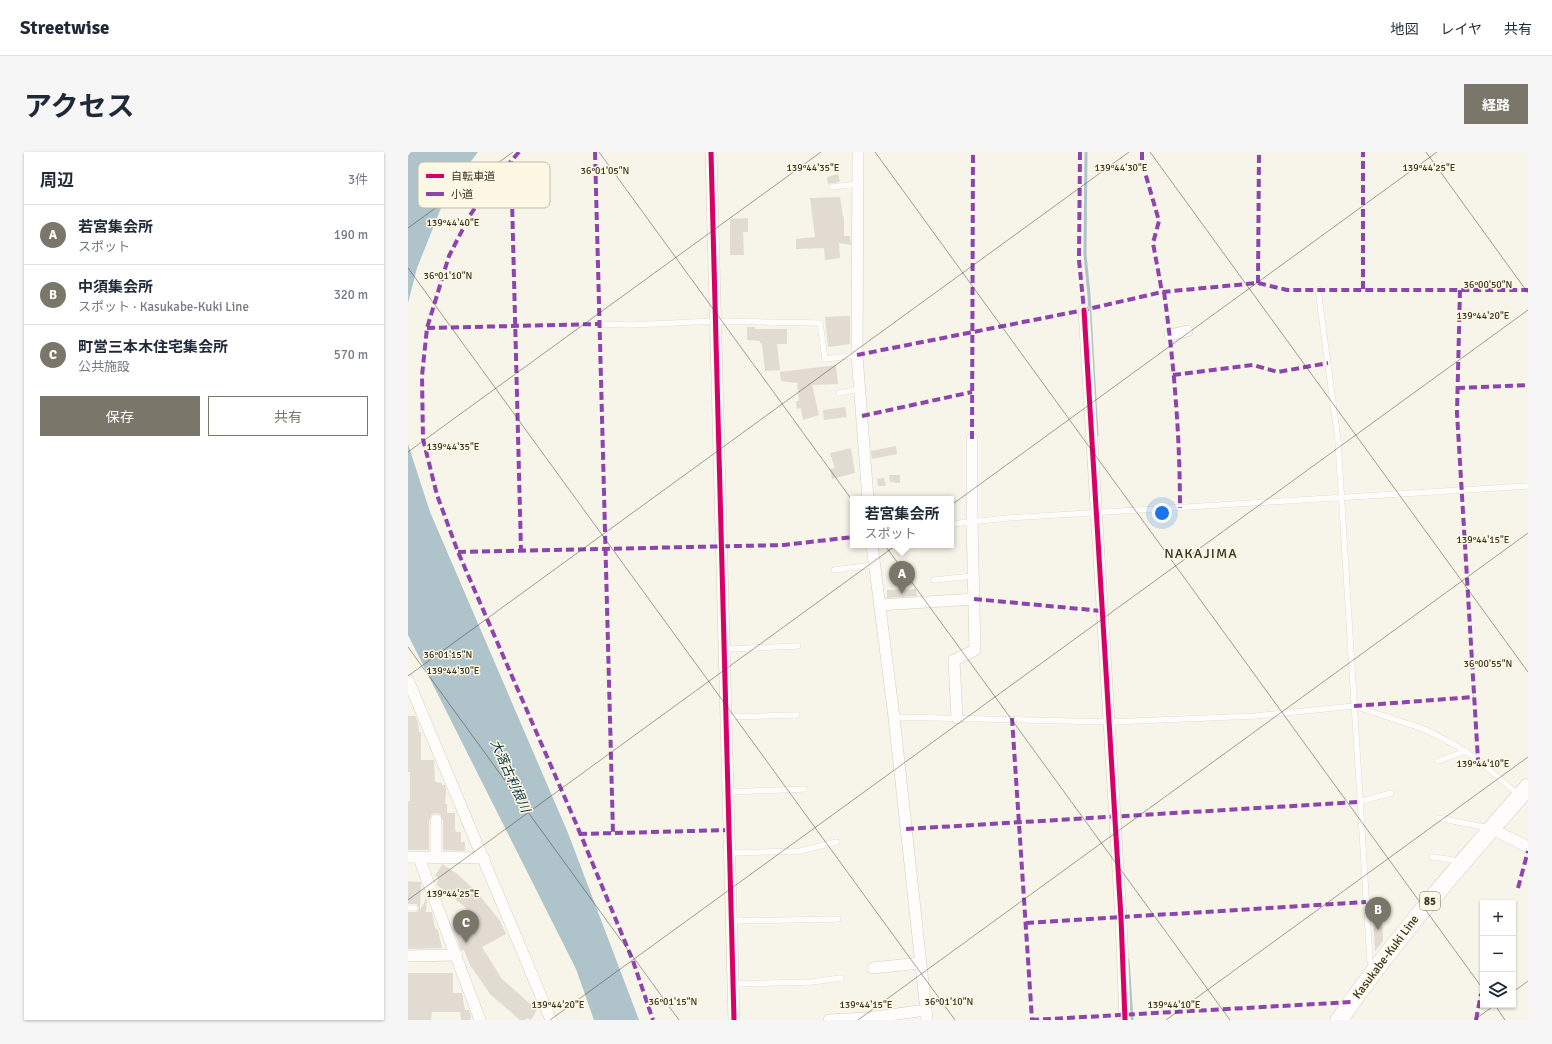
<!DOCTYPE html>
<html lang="ja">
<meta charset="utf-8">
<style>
:root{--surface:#fff;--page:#f6f6f7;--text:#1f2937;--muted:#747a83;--line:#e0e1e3;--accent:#7a776a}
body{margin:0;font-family:Signika,"Noto Sans JP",sans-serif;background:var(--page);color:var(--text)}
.controls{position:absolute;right:12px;bottom:12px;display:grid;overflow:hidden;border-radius:0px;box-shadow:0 1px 3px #0004}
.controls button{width:36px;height:36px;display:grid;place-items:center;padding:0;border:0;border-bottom:1px solid var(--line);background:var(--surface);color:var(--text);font:20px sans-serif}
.you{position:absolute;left:754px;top:361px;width:14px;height:14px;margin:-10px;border:3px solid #fff;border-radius:50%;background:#1a73e8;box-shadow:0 0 0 6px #1a73e833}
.badge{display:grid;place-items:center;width:26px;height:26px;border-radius:50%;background:var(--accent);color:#fff;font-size:13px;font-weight:700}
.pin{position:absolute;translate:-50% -33px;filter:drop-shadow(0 1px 2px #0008)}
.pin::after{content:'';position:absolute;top:21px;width:14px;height:12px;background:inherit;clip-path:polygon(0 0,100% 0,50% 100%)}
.popup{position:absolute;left:442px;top:344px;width:104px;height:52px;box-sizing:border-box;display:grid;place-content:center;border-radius:0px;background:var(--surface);filter:drop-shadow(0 1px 3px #0005);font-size:13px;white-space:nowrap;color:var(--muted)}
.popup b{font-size:15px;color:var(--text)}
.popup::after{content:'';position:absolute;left:50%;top:100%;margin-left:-8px;border:8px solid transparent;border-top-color:var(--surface)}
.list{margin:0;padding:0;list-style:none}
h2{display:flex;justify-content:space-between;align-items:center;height:52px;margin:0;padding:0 16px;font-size:17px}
h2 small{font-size:13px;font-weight:400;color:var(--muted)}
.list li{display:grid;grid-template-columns:26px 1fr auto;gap:12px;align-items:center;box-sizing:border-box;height:60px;padding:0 16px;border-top:1px solid var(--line)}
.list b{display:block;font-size:15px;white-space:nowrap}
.list p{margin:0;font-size:13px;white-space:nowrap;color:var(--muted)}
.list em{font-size:13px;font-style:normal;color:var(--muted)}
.actions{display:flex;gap:8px;padding:12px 16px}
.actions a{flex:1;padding:9px 0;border:1px solid var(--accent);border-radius:0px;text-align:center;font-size:14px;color:var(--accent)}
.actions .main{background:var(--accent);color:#fff}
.icon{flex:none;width:22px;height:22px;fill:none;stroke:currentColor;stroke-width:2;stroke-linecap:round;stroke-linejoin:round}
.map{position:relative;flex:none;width:1120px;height:868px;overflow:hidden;border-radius:0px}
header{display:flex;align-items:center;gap:24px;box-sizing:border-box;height:56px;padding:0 20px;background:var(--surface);border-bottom:1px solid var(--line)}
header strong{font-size:19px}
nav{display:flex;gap:22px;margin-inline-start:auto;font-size:14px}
.intro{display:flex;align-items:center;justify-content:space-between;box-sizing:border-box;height:96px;padding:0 24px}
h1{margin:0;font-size:28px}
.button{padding:10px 18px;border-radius:0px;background:var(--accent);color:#fff;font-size:14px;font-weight:700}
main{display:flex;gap:24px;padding:0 24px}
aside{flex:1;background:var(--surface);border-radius:0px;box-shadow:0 1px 3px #0004}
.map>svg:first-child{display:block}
.water{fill:#aec3ca}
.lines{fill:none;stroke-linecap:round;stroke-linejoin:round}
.stream{stroke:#aec3ca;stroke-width:3}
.building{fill:#e2dbd2}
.lane-casing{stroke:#d2d0c3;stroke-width:6}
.street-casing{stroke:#d2d0c3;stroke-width:12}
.primary-casing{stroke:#d2d0c3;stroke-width:18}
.lane{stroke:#fefdfc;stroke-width:5.5}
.street{stroke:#fefdfc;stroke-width:11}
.primary{stroke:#fefdfc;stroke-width:17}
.quiet{stroke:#8e44ad;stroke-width:4;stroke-dasharray:8 4;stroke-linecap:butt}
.cycleway-casing{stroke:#fdf8e3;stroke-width:8}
.cycleway{stroke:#d6006c;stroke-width:5}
.ticks{fill:none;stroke:#373426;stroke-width:1;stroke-opacity:0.45}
.labels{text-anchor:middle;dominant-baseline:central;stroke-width:3;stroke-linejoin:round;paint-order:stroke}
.shield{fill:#fdf8e3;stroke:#726f5f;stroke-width:1}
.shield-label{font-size:11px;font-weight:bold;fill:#373426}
.street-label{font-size:12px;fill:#373426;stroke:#fdf8e3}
.water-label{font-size:13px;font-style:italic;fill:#0b384a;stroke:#fdf8e3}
.quarter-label{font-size:14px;letter-spacing:1px;fill:#373426;stroke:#fdf8e3}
.key{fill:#fdf8e3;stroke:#c2bdaa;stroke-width:1}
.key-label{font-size:11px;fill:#373426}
.ticks-label{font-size:10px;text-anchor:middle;fill:#373426;stroke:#fdf8e3;stroke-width:3;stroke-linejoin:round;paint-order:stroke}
</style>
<header>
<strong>Streetwise</strong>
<nav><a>地図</a><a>レイヤ</a><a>共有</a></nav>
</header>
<div class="intro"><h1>アクセス</h1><a class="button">経路</a></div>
<main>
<aside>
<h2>周辺<small>3件</small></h2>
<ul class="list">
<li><span class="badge">A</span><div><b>若宮集会所</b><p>スポット</p></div><em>190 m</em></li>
<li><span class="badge">B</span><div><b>中須集会所</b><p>スポット · Kasukabe-Kuki Line</p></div><em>320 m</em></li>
<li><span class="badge">C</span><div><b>町営三本木住宅集会所</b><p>公共施設</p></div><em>570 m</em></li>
</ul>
<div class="actions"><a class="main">保存</a><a>共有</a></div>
</aside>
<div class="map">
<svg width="1120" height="868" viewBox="0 0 1120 868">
<rect width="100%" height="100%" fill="#f7f4e9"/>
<g class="water">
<polygon points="3,0 70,0 39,41 9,116 0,151 0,4"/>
<polygon points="0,292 22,360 160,681 231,868 186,868 168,817 0,483"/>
</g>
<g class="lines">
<g class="stream">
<polyline points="678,0 677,102 681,143 689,283"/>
<polyline points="720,808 724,868"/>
</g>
</g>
<g class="building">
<polygon points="430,22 432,30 420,32 419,25"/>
<polygon points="432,45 435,65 436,64 436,84 442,84 443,93 431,91 432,106 417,108 416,96 388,97 388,87 407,85 402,46"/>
<polygon points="340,66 340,80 335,80 336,103 322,103 322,67"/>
<polygon points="442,164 442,192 420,195 417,165"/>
<polygon points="339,175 347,175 347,177 379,177 379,192 369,192 372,218 357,219 354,192 352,191 352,189 339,188"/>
<polygon points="428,213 430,232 404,233 411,263 395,268 393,256 389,257 388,249 391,249 389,231 373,229 372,220"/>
<polygon points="437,255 439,265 416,268 415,258"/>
<polygon points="488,294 489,302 464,307 463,299"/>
<polygon points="443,296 447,321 424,327 422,317 427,316 422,301"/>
<polygon points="481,323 492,323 492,331 482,330"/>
<polygon points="476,326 478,334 470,334 469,327"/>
<polygon points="508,437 509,444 479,446 479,438"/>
<polygon points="0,564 7,564 10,570 11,580 13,580 13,608 26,608 27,630 34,631 34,633 37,633 38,637 37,652 39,652 39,661 47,661 47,677 48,680 53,680 53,690 57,690 57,699 35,698 35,668 32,662 28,661 24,662 21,668 21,698 0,698 0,649 2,649 2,620 0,620"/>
<polygon points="34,712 48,721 69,740 92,769 98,782 74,795 94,827 120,850 130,856 123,868 119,866 117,868 112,868 82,842 62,813 56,798 53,798 45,777 66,768 57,755 29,733 30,726 27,724"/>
<polygon points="0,729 13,730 12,758 19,746 18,760 24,760 27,776 30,778 34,796 0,797 0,760 9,760 11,756 9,752 0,752"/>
<polygon points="974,765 975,789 967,799 965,766"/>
<polygon points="0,821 45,821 45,841 54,841 57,858 61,858 63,864 62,868 53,868 52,860 24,860 23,868 0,868"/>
</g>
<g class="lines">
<defs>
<g id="lane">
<polyline points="424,35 450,32"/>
<polyline points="910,137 930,289 962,809 965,816"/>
<polyline points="191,172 223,173 307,169 412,171 417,207 449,203"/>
<polyline points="431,241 452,237"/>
<polyline points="543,372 600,366 1120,334"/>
<polyline points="426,418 466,413"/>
<polyline points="526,428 565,424"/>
<polyline points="316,497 390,494"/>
<polyline points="318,565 389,563"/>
<polyline points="486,565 702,570 848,564 946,554 1016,577 1049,594 1070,608 1111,643"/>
<polyline points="1030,609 1058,599"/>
<polyline points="320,640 396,637"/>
<polyline points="951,650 983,641"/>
<polyline points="1030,666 1081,676"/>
<polyline points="321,701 392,699 429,690"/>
<polyline points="1024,705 1045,708 1051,711"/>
<polyline points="0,756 7,756"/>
<polyline points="323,769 430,767"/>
<polyline points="325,832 404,830 433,826"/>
</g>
<g id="street">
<polyline points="303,0 326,868"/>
<polyline points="450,0 449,203 460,347"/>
<polyline points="676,158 713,766 717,868"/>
<polyline points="762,183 779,179"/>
<polyline points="464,393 486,565 519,868"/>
<polyline points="472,453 566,447"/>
<polyline points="0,528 143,868"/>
<polyline points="549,566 546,508 567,498 564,369 564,287"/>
<polyline points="1084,677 1120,695"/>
<polyline points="0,705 76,706"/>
<polyline points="11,706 72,868"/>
<polyline points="28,706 28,668"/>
<polyline points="0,804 49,803"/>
<polyline points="465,816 512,811"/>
<polyline points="421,868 460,866 518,858"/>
</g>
<path id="primary" d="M931,868C988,786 1054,710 1120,635"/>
</defs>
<use href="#lane" class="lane-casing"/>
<use href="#street" class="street-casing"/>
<use href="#primary" class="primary-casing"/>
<use href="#lane" class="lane"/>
<use href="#street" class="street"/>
<use href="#primary" class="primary"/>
<g class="quiet">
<polyline points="111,0 80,36 61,65 41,104 19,176 14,224 15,287 29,343 50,400 167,669 225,809 245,868"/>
<polyline points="187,0 205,681"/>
<polyline points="672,0 671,108 676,158"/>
<polyline points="734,0 734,10 751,69 745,91 754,140"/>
<polyline points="103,9 113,399"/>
<polyline points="850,131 851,0"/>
<polyline points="955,137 955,0"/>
<polyline points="1052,138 1049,261 1070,608"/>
<path d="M756,140C766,211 772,284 772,356"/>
<polyline points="19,176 191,172"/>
<polyline points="449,203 676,158 754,140 850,131 879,138 1120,138"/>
<polyline points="765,223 845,213 870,220 920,211"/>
<polyline points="1049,236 1120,233"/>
<polyline points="454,264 564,240"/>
<polyline points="564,287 565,0"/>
<polyline points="50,400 376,393 445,385"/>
<polyline points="566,447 694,459"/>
<polyline points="946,554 1066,545"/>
<polyline points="604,566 624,868"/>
<polyline points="498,677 951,650"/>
<polyline points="171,682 321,678"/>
<polyline points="1110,736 1120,699"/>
<polyline points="618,771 958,750"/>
<polyline points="623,868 944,850"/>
<polyline points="1068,868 1073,842"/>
</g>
<defs>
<g id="cycleway">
<polyline points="303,0 326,868"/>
<polyline points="676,158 713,766 717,868"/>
</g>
</defs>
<use href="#cycleway" class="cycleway-casing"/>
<use href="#cycleway" class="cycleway"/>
</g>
<path class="ticks" d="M191,0L822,868M467,0L1075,837M742,0L1120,520M1018,0L1120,141M0,76L105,0M0,116L547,868M0,300L413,0M0,495L271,868M0,524L721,0M0,748L1029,0M1105,840L1120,829M1087,853L1097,868M142,868L1120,158M450,868L1120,381M758,868L1120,605M1066,868L1087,853"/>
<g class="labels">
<rect class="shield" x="1012" y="740" width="20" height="18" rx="3"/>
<g class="shield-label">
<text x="1022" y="749">85</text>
</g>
<g class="street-label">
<text transform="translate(978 805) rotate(-53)">Kasukabe-Kuki Line</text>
</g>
<g class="water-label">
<text transform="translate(102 624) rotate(66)">大落古利根川</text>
</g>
<g class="quarter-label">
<text x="793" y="401">NAKAJIMA</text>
</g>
</g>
<rect x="10" y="10" width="132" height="46" rx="6" class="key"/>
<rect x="18" y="22" width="18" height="4" fill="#d6006c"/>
<rect x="18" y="40" width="18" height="4" fill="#8e44ad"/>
<g class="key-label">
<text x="43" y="28">自転車道</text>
<text x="43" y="46">小道</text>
</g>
<g class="ticks-label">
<text x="405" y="19">139°44'35"E</text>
<text x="713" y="19">139°44'30"E</text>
<text x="1021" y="19">139°44'25"E</text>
<text x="197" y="22">36°01'05"N</text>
<text x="45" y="74">139°44'40"E</text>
<text x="40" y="127">36°01'10"N</text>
<text x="1080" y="136">36°00'50"N</text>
<text x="1075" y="167">139°44'20"E</text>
<text x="45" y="298">139°44'35"E</text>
<text x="1075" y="391">139°44'15"E</text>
<text x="40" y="506">36°01'15"N</text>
<text x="1080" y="515">36°00'55"N</text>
<text x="45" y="522">139°44'30"E</text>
<text x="1075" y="615">139°44'10"E</text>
<text x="45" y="745">139°44'25"E</text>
<text x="265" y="853">36°01'15"N</text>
<text x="541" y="853">36°01'10"N</text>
<text x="150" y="856">139°44'20"E</text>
<text x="458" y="856">139°44'15"E</text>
<text x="766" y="856">139°44'10"E</text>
</g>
</svg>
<div class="controls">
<button>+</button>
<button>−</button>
<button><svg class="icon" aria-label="layers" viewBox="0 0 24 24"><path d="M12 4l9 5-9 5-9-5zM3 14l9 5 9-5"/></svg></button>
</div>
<div class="you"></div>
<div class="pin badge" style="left:494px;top:442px">A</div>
<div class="popup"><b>若宮集会所</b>スポット</div>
<div class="pin badge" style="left:970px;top:778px">B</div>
<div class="pin badge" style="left:58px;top:791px">C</div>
</div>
</main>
